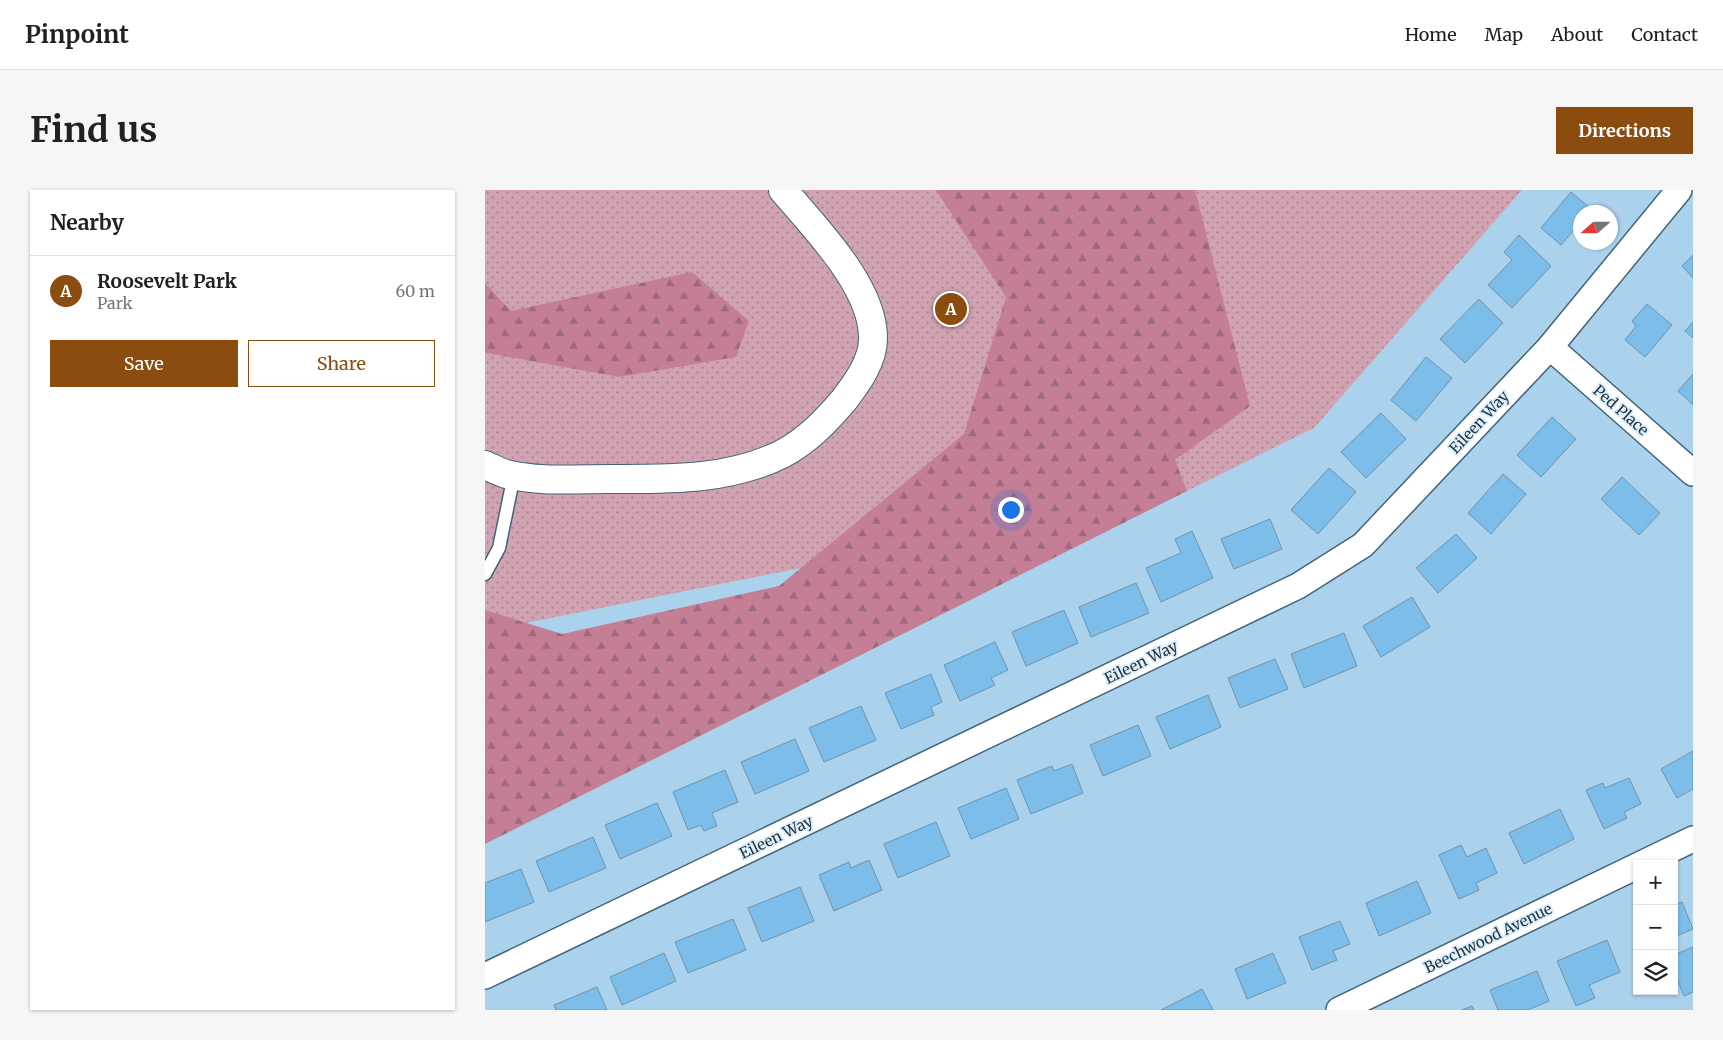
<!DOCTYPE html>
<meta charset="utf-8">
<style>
:root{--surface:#fff;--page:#f6f6f6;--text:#202124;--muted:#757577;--line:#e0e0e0;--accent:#8b4c10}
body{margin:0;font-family:Merriweather,serif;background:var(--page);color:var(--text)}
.controls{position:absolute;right:15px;bottom:15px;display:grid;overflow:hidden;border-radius:0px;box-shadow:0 1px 4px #0004}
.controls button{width:45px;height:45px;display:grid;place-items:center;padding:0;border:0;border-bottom:1px solid var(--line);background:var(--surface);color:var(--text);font:25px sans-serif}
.compass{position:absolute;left:1088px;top:15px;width:45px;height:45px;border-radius:50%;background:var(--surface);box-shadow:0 1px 4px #0004;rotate:249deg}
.you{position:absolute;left:525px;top:319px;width:18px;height:18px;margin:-12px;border:4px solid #fff;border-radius:50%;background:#1a73e8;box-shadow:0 0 0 8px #1a73e833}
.badge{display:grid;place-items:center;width:32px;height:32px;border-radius:50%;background:var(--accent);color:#fff;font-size:16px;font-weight:700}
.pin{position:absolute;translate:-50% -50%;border:2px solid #fff;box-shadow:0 1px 5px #0006}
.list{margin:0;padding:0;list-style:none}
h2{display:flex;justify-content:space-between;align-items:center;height:65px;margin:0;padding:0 20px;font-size:21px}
h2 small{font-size:16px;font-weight:400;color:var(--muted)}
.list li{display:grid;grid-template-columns:32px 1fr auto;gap:15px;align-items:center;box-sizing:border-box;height:70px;padding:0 20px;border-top:1px solid var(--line)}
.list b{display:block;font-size:19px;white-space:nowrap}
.list p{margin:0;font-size:16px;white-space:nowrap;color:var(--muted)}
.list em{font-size:16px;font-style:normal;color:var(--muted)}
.actions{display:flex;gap:10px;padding:15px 20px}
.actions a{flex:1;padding:11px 0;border:1px solid var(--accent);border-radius:0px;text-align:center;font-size:18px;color:var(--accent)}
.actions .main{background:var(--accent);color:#fff}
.icon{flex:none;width:28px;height:28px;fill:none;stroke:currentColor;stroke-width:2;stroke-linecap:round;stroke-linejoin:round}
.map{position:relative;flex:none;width:1208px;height:820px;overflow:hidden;border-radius:0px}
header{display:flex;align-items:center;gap:30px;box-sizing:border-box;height:70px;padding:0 25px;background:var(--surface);border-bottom:1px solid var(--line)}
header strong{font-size:24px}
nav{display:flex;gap:28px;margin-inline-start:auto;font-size:18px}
.intro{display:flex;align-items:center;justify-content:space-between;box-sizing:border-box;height:120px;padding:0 30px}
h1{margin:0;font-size:35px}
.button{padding:12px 22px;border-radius:0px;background:var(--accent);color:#fff;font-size:18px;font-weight:700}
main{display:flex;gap:30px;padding:0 30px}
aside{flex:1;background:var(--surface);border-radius:0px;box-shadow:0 1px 4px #0004}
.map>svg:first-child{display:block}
.grass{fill:url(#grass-dots)}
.forest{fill:url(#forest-firs)}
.building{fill:#7cbee9;stroke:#6e93ac}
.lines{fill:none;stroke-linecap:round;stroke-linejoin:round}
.service-casing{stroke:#41647b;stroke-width:15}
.minor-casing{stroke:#41647b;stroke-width:28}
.tertiary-casing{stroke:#41647b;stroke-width:30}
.service{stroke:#fff;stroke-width:12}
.minor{stroke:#fff;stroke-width:25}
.tertiary{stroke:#fff;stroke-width:28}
.labels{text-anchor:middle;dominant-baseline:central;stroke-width:4;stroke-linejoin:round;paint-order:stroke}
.street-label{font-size:15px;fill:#25343e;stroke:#ddf0fe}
</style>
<header>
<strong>Pinpoint</strong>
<nav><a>Home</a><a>Map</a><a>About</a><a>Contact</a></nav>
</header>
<div class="intro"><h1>Find us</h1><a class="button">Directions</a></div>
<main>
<aside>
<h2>Nearby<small></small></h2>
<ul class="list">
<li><span class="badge">A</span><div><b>Roosevelt Park</b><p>Park</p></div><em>60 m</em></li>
</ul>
<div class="actions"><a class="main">Save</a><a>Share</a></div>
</aside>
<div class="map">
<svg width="1208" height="820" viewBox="0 0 1208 820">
<defs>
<pattern id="grass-dots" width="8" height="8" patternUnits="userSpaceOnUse" patternTransform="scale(1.25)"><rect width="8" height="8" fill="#d1a2b1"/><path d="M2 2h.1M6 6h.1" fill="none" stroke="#a98591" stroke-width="1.8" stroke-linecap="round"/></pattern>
<pattern id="forest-firs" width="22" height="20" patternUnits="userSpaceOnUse" patternTransform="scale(1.25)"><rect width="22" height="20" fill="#c47e96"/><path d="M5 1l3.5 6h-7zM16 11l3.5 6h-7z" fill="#9f687c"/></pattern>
</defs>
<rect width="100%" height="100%" fill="#abd2ec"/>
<polygon class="grass" points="0,0 1037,0 829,238 702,301 0,441"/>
<g class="forest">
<polygon points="451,0 710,0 765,216 690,270 702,301 0,654 0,420 77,444 294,396 479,244 521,107"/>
<polygon points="207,82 264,131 251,167 134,187 2,163 0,162 0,93 26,121"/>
</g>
<g class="building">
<polygon points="1086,2 1110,22 1096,22 1096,43 1094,44 1089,40 1076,55 1056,38"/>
<polygon points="1034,45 1066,76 1027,118 1003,95 1027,70 1019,62"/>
<polygon points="1208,65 1208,88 1197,76"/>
<polygon points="994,109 1018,133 980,173 955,149"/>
<polygon points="1162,114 1187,135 1160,167 1140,150 1151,136 1147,131"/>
<polygon points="1208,132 1208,148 1200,141"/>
<polygon points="941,167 967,188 931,231 906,210"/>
<polygon points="1208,184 1208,215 1193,201"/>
<polygon points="896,223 921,249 881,288 856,262"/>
<polygon points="1067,227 1091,249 1056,287 1032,265"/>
<polygon points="844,278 871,302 833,344 806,320"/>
<polygon points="1018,284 1041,304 1006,344 983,323"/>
<polygon points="1137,287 1175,323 1154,345 1116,309"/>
<polygon points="785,329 797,359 749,379 736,349"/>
<polygon points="707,341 728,388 676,412 661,378 696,363 690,349"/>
<polygon points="971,344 992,368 953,403 931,378"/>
<polygon points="651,393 664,423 606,447 594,417"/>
<polygon points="927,407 945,437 896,467 878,436"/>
<polygon points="579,420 593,453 541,476 527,442"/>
<polygon points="859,443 872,476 819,498 806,464"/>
<polygon points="510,452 523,480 506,488 510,495 475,511 459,475"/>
<polygon points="790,469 803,499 755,518 743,488"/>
<polygon points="446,484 457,512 446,517 449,525 416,539 400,503"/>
<polygon points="723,505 736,537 685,559 671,527"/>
<polygon points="376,516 391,550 339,572 324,538"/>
<polygon points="653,535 666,566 618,586 605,555"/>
<polygon points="310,549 324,581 270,604 256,572"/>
<polygon points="1208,561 1208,599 1192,608 1176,579"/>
<polygon points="587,574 598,603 546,624 532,590 567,576 569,581"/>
<polygon points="240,580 253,612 227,623 232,636 219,641 216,635 203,640 188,602"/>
<polygon points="1144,588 1156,614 1139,622 1142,628 1119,639 1101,600 1118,593 1120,598"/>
<polygon points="521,598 534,629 486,649 473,618"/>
<polygon points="172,613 187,646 135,669 120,635"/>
<polygon points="1075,619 1089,649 1039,674 1024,643"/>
<polygon points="451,632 465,666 413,688 399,654"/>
<polygon points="108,647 121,678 64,702 51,671"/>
<polygon points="976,655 982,667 1001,658 1012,683 991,693 994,700 974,709 954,665"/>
<polygon points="384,670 397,700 349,721 334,685 364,672 366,678"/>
<polygon points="36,679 49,712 0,732 0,693"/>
<polygon points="932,691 946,723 894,746 881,713"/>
<polygon points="315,697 329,731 277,752 263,718"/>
<polygon points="1197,712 1208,739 1189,747 1189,715"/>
<polygon points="248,729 261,760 203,783 190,752"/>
<polygon points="855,731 865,754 848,761 852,770 827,780 814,747"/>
<polygon points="1122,750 1135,782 1104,795 1110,808 1091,816 1072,771"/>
<polygon points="1208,757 1208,802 1199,806 1193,791 1189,792 1189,765"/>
<polygon points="179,763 191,791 137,815 125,787"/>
<polygon points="788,763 801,793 762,809 750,779"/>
<polygon points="1052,781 1064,811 1043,820 1013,820 1005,800"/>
<polygon points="112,797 122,820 71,820 69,815"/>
<polygon points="717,799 728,820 676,820"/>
<polygon points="987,816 989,820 977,820"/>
</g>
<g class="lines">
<defs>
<polyline id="service" points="0,384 14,358 29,285"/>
<g id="minor">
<polyline points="1065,157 1208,283"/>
<polyline points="1156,674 1208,649"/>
<polyline points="0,786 813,396 878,355 1065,157 1194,0"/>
<polyline points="854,820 1152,676"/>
</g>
<path id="tertiary" d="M0,275C7,278 14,282 21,284C53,292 90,289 123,289C181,289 243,291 297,264C322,251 341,231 359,210C372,193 388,171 388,149C389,97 330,38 298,0"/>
</defs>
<use href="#service" class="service-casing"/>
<use href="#minor" class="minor-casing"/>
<use href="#tertiary" class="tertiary-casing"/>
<use href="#service" class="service"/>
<use href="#minor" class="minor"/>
<use href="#tertiary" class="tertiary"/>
</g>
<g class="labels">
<g class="street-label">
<text transform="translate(1136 220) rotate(41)">Ped Place</text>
<text transform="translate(994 232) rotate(-47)">Eileen Way</text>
<text transform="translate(656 472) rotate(-26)">Eileen Way</text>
<text transform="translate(291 647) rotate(-26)">Eileen Way</text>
<text transform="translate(1003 748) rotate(-26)">Beechwood Avenue</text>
</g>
</g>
</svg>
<div class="controls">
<button>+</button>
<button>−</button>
<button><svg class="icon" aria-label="layers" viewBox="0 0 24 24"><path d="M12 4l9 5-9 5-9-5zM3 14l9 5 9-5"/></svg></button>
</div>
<svg class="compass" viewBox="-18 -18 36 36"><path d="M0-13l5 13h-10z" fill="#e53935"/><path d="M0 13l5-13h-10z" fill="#757577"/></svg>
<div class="you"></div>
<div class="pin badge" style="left:466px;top:119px">A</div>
</div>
</main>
